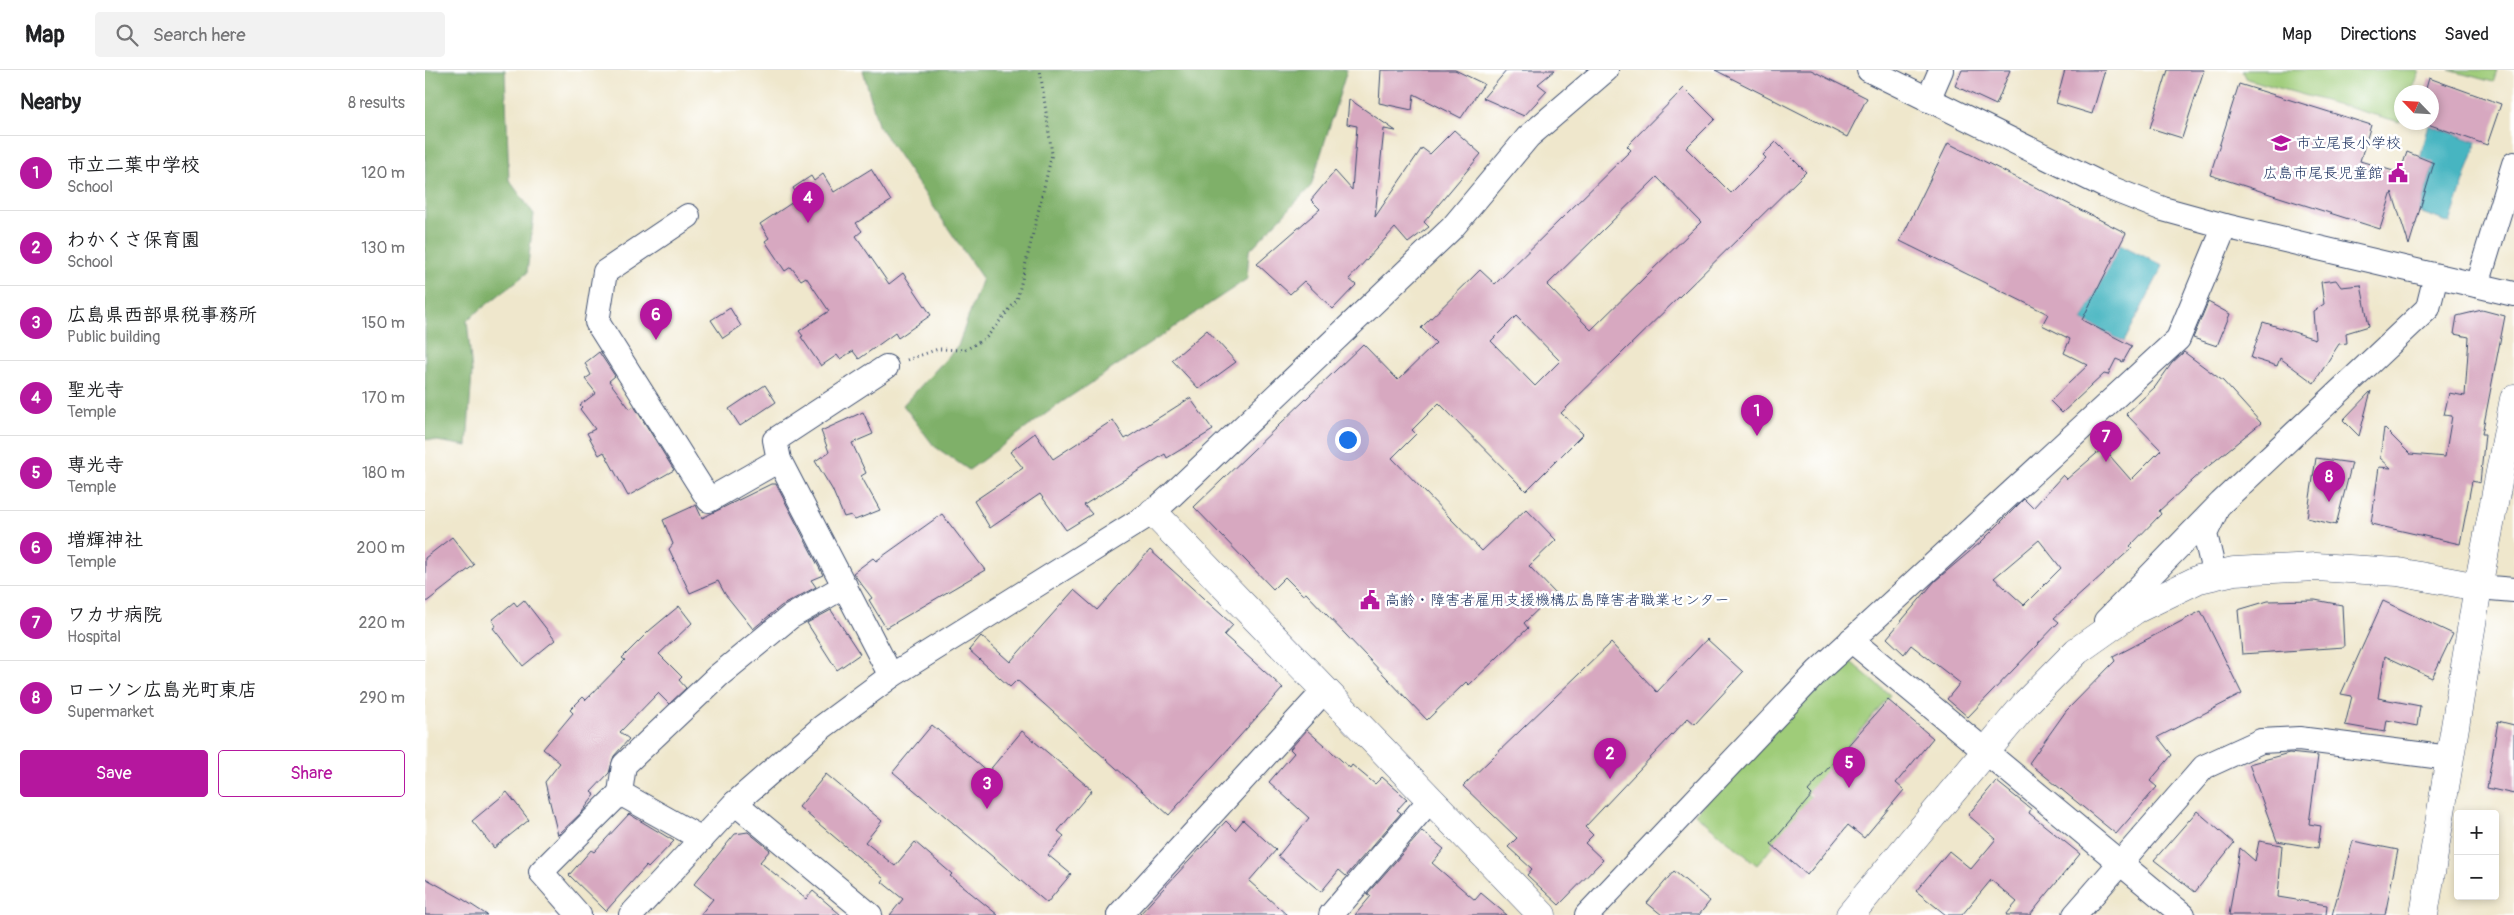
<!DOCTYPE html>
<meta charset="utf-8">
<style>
:root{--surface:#fff;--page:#f2f2f2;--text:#202124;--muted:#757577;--line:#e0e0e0;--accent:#b5179e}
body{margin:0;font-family:Pangolin,"Klee One",sans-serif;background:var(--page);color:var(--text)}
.controls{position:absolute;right:15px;bottom:15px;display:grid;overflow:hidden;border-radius:5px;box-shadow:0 2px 8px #0003}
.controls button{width:45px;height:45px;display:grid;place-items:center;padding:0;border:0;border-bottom:1px solid var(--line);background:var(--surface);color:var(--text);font:25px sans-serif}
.compass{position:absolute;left:1969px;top:15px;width:45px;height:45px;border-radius:50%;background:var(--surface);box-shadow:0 2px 8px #0003;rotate:295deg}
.you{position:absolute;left:922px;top:369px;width:18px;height:18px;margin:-12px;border:4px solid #fff;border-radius:50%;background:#1a73e8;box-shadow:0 0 0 8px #1a73e833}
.badge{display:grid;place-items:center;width:32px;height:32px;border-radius:50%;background:var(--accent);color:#fff;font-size:16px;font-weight:700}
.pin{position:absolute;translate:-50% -41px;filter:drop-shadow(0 1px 2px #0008)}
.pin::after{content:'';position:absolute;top:26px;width:18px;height:15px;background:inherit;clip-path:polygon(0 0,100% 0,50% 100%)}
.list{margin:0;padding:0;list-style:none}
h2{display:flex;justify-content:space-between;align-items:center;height:65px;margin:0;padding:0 20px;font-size:21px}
h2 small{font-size:16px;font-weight:400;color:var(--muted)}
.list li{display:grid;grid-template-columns:32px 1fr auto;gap:15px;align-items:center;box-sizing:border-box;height:75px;padding:0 20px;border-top:1px solid var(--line)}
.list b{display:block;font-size:19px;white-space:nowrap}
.list p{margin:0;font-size:16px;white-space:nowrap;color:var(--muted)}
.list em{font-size:16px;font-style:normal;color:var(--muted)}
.actions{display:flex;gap:10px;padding:15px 20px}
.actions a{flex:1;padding:11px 0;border:1px solid var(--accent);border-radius:5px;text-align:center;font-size:18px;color:var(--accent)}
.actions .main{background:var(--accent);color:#fff}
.icon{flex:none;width:28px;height:28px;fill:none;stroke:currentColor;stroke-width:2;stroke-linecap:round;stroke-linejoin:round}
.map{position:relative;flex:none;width:2089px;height:845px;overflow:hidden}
header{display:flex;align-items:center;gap:30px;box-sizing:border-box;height:70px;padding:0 25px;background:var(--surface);border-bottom:1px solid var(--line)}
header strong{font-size:24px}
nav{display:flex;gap:28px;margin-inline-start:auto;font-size:18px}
.search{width:350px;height:45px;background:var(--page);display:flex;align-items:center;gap:12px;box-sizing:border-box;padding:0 18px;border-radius:5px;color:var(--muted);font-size:19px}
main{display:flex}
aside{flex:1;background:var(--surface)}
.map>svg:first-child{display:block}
.green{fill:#9fcc79;stroke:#5d7e6c}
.forest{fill:#7fb069;stroke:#4d7064}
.water{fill:#46b5c1;stroke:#307290}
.building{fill:#d7a8c0;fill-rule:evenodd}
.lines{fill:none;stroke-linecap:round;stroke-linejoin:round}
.street-casing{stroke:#3b4b6e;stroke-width:26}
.secondary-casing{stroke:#3b4b6e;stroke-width:29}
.path{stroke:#3b4b6e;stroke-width:3;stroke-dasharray:1 4;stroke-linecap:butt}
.street{stroke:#fff;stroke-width:24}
.secondary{stroke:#fff;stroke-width:28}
.labels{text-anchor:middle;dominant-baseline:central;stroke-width:5;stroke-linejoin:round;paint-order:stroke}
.poi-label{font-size:15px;fill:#1b2f5e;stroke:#fff;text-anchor:start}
</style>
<header>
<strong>Map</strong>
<div class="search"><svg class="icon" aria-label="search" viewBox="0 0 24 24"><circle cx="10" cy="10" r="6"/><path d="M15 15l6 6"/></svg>Search here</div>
<nav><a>Map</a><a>Directions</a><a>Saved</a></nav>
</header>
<main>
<aside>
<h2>Nearby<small>8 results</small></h2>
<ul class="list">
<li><span class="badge">1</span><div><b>市立二葉中学校</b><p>School</p></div><em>120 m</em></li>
<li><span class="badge">2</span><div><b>わかくさ保育園</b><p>School</p></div><em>130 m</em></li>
<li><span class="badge">3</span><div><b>広島県西部県税事務所</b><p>Public building</p></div><em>150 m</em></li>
<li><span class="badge">4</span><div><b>聖光寺</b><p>Temple</p></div><em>170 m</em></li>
<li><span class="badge">5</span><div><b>専光寺</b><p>Temple</p></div><em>180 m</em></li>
<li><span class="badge">6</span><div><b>増輝神社</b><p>Temple</p></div><em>200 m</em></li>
<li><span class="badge">7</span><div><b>ワカサ病院</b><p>Hospital</p></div><em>220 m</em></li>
<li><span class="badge">8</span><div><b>ローソン広島光町東店</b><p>Supermarket</p></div><em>290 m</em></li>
</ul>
<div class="actions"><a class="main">Save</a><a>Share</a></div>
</aside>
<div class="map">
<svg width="2089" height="845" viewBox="0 0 2089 845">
<rect width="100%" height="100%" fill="#fff"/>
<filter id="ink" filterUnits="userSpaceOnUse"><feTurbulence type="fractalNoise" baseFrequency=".02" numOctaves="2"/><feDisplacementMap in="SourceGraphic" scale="10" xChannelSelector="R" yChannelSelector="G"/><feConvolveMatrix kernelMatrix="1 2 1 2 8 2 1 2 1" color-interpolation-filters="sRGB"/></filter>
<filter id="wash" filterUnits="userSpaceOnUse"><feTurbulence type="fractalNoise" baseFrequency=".0096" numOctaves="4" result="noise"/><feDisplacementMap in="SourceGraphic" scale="20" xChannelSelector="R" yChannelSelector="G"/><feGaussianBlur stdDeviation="1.12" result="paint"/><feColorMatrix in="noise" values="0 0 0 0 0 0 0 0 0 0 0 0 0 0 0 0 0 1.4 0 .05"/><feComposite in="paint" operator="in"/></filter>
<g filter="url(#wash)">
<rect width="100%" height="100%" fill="#efe7cc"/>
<g class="green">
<polygon points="1817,0 1994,0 1986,22 1976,22 1975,52 1822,9"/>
<polygon points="2024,0 2072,0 2068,12"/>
<polygon points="1427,593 1465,625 1382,724 1388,729 1332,795 1270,744 1413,594"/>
</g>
<g class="forest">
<polygon points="0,0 80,0 84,110 109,144 102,203 42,250 47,302 42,376 0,369"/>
<polygon points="438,0 922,0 886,116 824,181 822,209 637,332 544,400 509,376 478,335 533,276 557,208 453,55"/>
</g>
<g class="water">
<polygon points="2004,55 2052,72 2025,153 1994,142 2009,94 1995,88"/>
<polygon points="1695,174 1738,196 1699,272 1657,250"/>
</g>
<g id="blocks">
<g class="building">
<polygon points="956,0 1030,0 1059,14 1036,48 989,24 987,40 954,33"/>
<polygon points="1082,0 1130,0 1113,14 1122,21 1099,46 1058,28"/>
<polygon points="1290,0 1386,0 1442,28 1422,67"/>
<polygon points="1537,0 1585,0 1571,35 1530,16"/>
<polygon points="1640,0 1680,0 1667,44 1631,33"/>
<polygon points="1743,0 1779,0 1757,68 1725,58"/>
<polygon points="2004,8 2076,34 2062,75 1997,52 2006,52 2006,22 2000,22"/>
<polygon points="1814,14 1946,55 1935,91 1975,103 1982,82 2009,93 1984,175 1967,122 1955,159 1785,105"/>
<path d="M1259,18L1290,49L1261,78L1306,123L1341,88L1338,85L1351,72L1381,102L1136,343L1158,364L1101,421L1014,333L987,360L991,364L967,388L1057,481L1101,439L1131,470L1104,496L1130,523L1099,553L1103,558L1044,615L1041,612L1002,650L881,523L878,525L860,507L848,519L769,437L938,274L973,310L1011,273L996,258L1055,200L1070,214L1206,80L1202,76ZM1232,107L1276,152L1166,260L1122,215ZM1091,246L1135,291L1110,316L1066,271Z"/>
<polygon points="924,29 971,61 959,59 950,147 997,78 1005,84 1029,60 1056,84 999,152 1004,157 983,173 970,158 924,209 931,215 908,239 879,211 865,224 832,194 895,139 886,130 910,101 927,120 932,56 922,54"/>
<polygon points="1523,73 1701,163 1657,250 1707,276 1698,292 1691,289 1683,305 1679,304 1637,343 1625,331 1663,295 1639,283 1645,269 1617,255 1623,244 1475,171"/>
<polygon points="446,99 466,131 431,153 437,161 431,166 464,214 478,203 506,245 473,268 470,263 434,289 428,281 415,289 412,285 396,296 376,267 378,266 374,261 404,241 381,207 376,210 366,197 360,201 340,171 344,168 335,154 374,128 368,118 386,106 389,111 398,104 409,122"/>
<polygon points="1911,210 1916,217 1936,215 1944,256 1921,263 1922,273 1914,274 1889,313 1855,288 1852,296 1826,288 1838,252 1890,269 1888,241 1899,234 1896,212"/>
<polygon points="1783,232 1805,244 1792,276 1768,268"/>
<polygon points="305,238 316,256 298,268 286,250"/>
<polygon points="2057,240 2080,246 2057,364 2060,364 2055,413 2047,411 2035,474 1946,454 1954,397 1966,398 1955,388 1959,358 1985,384 2020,387 2027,346 2019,345 2024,323 2040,326 2044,267 2029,264 2032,246"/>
<polygon points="782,260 811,292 774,319 747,290"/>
<polygon points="174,282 190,306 184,311 205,339 209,336 249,400 203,426 179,382 174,385 162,363 170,359 155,339 157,337 155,335 171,323 160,309 166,305 160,293"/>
<path d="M1759,282L1798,311L1836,353L1780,399L1734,441L1736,444L1705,476L1707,478L1629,548L1634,552L1543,647L1522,629L1535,613L1486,575L1479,584L1462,568L1510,511L1556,472L1599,429L1608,438L1638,405L1642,409L1678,378L1706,410L1736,380L1701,344L1730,317L1747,293ZM1614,470L1636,498L1599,535L1569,508Z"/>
<polygon points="340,315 351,332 315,356 304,339"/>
<polygon points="1946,321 1934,366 1918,350"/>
<polygon points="765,328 788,360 742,388 740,384 659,435 667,444 641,460 615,424 565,458 549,431 598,398 585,382 610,363 628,389 688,350 700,369"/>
<polygon points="438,342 448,364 427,373 441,403 436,406 455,440 430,450 426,445 419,447 407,419 390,391 404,382 396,361"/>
<polygon points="1891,388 1927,393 1911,455 1882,448"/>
<polygon points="346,414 351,414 398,505 386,510 391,517 356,536 328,559 300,524 293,511 265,523 244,479 248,474 238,450 271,435 277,448"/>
<polygon points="517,444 560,500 461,558 444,530 447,528 428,503 448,488 451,491"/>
<polygon points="27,467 49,495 0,533 0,488"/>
<polygon points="725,480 808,555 799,565 858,618 744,745 592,610 585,617 544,580 556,566 585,592 649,520 672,540"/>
<polygon points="99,530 130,570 98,596 68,558 71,556 67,550 89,532 92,536"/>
<polygon points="1890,530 1917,535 1919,577 1817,584 1813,540 1843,531"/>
<polygon points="1958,531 2028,564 2007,608 1960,586 1953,628 1995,636 1992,656 1962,650 1960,662 1920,655 1927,626 1916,624"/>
<polygon points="254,536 267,553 234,584 257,607 254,610 261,618 244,634 233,623 195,662 204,669 189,686 184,703 166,722 170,725 157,742 133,765 120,712 135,693 118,679 148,643 145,640 158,627 161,630 200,590 197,588 224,561"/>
<polygon points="406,540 435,584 412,600 382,553"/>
<polygon points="1776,541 1817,624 1733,667 1747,685 1725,711 1732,717 1691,764 1604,693 1641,641 1690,591 1688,587"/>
<polygon points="1282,569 1318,602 1270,654 1263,648 1160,757 1168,765 1160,773 1178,790 1134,835 1102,805 1107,799 1083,777 1092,768 1038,716 1186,573 1232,622"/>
<polygon points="1463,630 1508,668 1471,713 1479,720 1439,768 1423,755 1382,805 1346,774 1387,725 1383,721"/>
<polygon points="2073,651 2089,655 2089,724 2062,718"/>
<polygon points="507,655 563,702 597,661 667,720 633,761 639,766 623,785 646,804 622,833 468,702"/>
<polygon points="882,660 925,698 927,695 950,714 957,707 982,729 972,740 976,743 921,806 914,800 896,822 853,786 884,748 844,712 869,683 865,679"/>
<polygon points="1864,683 1893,686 1884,754 1896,756 1893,778 1852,771 1824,694"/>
<polygon points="401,704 457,751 440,772 470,796 490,772 527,804 525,806 573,845 465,845 478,829 457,812 459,809 374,737"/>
<polygon points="1571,711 1606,739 1604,743 1655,784 1605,845 1581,845 1592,832 1566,810 1537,845 1521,845 1491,821 1524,781 1546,799 1571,769 1543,745"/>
<polygon points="82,722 104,750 69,778 47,751"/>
<polygon points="1772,741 1809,773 1770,822 1729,790"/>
<polygon points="204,744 249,771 223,798 221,796 181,841 144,805 166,780 169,782"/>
<polygon points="818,750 851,780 824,811 862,845 714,845 801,751 810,760"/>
<polygon points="997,761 1019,779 1007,793 1050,830 1056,823 1082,845 930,845 946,826 942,824"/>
<polygon points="323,762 345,780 335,792 381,829 388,821 416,845 275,845 288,829 269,814 310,764"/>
<polygon points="1834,771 1857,775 1853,827 1902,835 1901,845 1804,845 1815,778 1830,791"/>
<polygon points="1928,771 1973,780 1960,845 1907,845"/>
<polygon points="1249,801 1285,831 1274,845 1237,845 1222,833"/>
<polygon points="0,808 36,828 62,845 0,845"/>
</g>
</g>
</g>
<g filter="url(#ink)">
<use href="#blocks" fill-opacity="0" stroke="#3b4b6e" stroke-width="1"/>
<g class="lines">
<defs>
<g id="street">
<polyline points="1444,0 1680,116 1738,139 1800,156 2089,224"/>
<polyline points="1503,30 1516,0"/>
<polyline points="263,146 180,202 172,252 284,430 354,390"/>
<polyline points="2052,215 2089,94"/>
<polyline points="461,297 350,370 354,390 466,606"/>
<polyline points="1790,443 1780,464 1790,506"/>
<polyline points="2053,517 2089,520"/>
<polyline points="1681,551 1796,433 2003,238 2011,206"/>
<polyline points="1426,570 1758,845"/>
<polyline points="195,723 199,695 293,606 365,547 420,516"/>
<polyline points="310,733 445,845"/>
<polyline points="154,845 116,802 195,723 277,769"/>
<polyline points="206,845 310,733 396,658 466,606 728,442 746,426 1027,158 1103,67 1181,0"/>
<polyline points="694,845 900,620"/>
<polyline points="906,845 1006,729"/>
<polyline points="1162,845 1393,601 1753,269 1800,156"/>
<polyline points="1650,845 1779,697 1836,671 1874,669 2025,688"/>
</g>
<g id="secondary">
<polyline points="728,442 1117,845"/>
<polyline points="1425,845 1602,632 1652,581 1710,540 1774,509 1809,501 1891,497 1973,502 2053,517"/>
<polyline points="1999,845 2053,517 2089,329"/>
</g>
</defs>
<use href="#street" class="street-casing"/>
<use href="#secondary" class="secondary-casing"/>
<polyline class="path" points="482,290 513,279 540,280 561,268 592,230 627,84 615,0"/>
<use href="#street" class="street"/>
<use href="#secondary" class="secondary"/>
</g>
</g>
<defs>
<symbol id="school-bare" viewBox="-9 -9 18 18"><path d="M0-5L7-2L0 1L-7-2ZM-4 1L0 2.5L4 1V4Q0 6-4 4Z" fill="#b5179e" stroke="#fff" stroke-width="2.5" paint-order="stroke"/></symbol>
<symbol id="civic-bare" viewBox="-9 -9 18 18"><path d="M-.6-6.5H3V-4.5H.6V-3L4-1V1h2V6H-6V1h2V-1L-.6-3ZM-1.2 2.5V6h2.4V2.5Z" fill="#b5179e" stroke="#fff" stroke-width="2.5" paint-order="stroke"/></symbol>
</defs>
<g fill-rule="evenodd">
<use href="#school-bare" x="1842" y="59" width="28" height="28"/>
<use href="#civic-bare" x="1959" y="89" width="28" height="28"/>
<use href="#civic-bare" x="931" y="516" width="28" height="28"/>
</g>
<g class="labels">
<g class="poi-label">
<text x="1871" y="73">市立尾長小学校</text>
<text x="1958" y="103" text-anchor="end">広島市尾長児童館</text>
<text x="960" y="530">高齢・障害者雇用支援機構広島障害者職業センター</text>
</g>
</g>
</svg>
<div class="controls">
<button>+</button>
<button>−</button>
</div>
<svg class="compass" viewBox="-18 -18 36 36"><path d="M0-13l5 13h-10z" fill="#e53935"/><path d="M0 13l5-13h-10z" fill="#757577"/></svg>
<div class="you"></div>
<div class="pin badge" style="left:1332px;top:366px">1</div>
<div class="pin badge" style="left:1185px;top:709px">2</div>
<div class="pin badge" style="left:562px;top:739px">3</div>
<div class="pin badge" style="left:383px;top:153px">4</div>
<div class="pin badge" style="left:1424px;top:718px">5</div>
<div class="pin badge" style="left:231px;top:270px">6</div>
<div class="pin badge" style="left:1681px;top:392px">7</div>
<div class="pin badge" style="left:1904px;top:432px">8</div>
</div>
</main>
